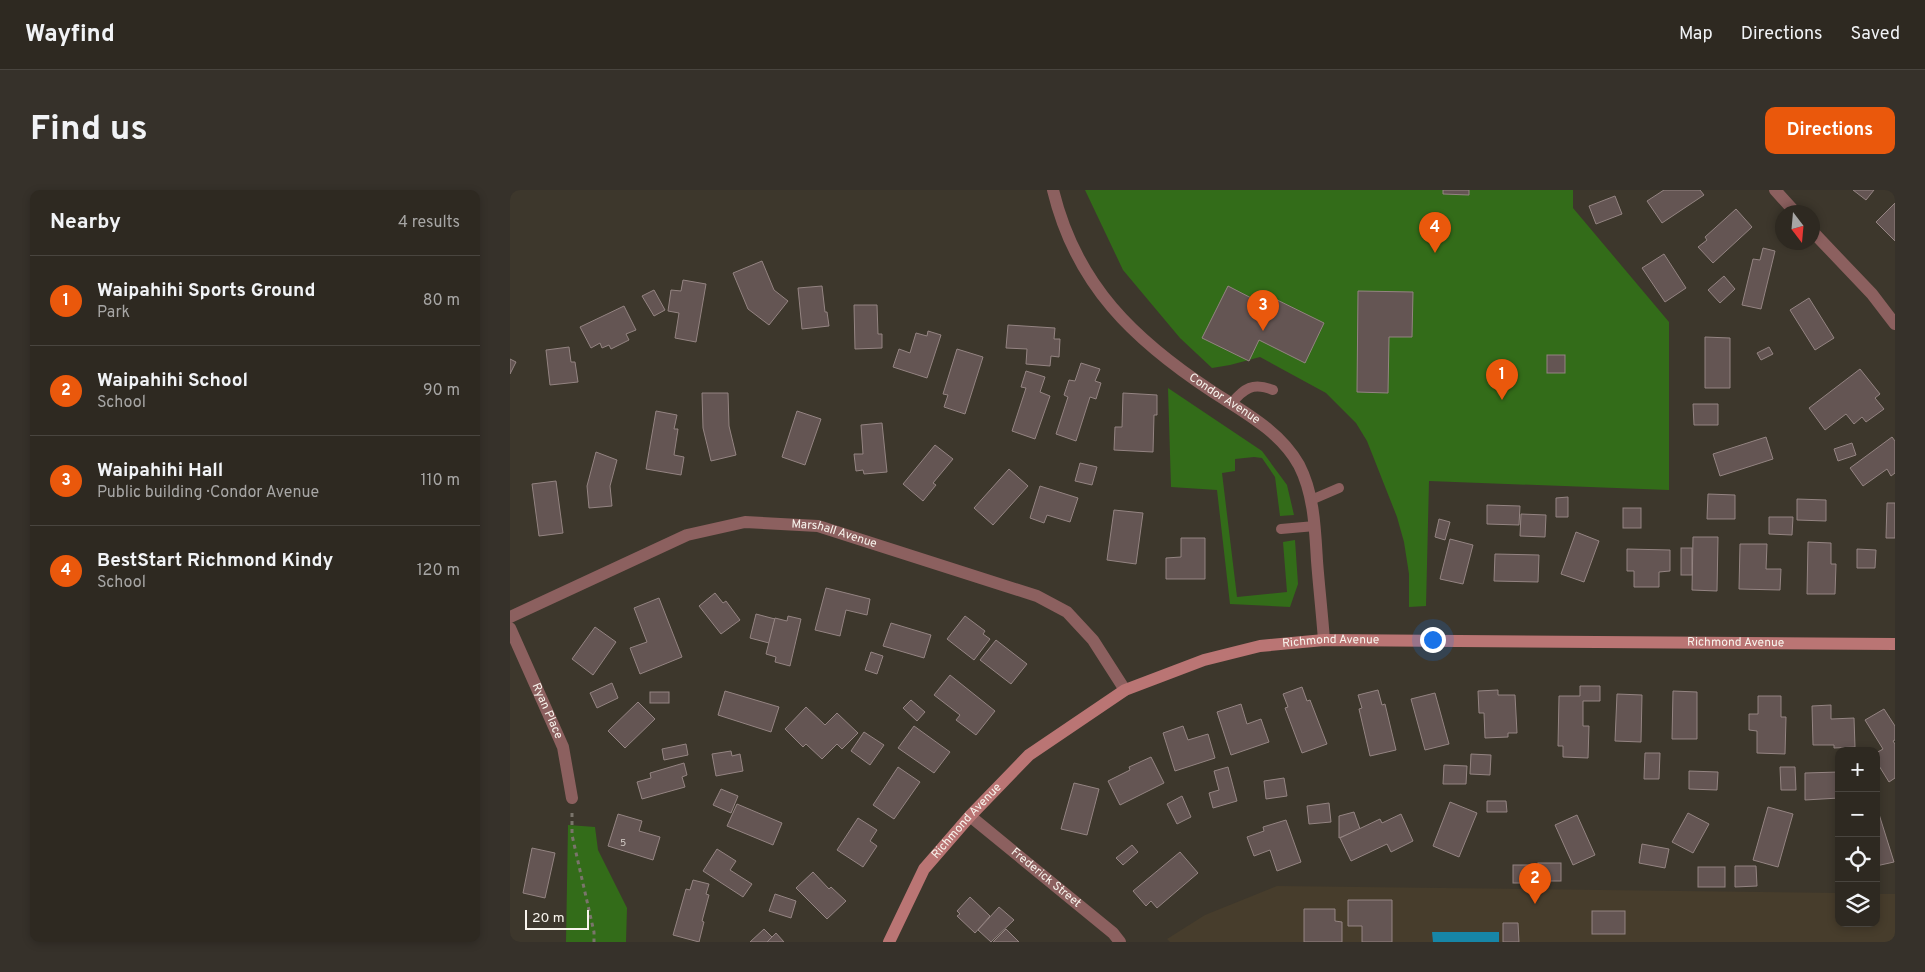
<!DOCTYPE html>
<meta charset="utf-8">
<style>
:root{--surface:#2e2921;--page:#36312a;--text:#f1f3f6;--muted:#a7a6a5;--line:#49453f;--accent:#ea580c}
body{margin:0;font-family:Overpass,sans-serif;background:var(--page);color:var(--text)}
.controls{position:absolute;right:15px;bottom:15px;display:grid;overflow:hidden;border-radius:10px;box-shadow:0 2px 8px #0003}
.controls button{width:45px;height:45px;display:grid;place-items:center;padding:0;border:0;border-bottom:1px solid var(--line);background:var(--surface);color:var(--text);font:25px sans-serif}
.compass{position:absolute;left:1265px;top:15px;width:45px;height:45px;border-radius:50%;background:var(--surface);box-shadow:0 2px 8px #0003;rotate:164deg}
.scale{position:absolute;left:15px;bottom:12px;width:64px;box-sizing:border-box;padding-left:5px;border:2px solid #f8f4ed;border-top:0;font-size:14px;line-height:18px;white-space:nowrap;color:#f8f4ed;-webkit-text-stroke:4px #3d372c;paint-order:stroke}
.you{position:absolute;left:922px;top:449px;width:18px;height:18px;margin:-12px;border:4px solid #fff;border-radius:50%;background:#1a73e8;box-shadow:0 0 0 8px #1a73e833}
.badge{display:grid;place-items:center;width:32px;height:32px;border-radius:50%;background:var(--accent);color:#fff;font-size:16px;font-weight:700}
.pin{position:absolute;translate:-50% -41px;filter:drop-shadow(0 1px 2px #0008)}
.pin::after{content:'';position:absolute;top:26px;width:18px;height:15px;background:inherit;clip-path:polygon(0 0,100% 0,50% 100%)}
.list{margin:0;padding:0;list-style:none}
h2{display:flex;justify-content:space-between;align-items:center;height:65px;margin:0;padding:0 20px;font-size:21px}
h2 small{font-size:16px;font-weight:400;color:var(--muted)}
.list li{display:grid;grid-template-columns:32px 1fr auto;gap:15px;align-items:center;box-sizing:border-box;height:90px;padding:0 20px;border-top:1px solid var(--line)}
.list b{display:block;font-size:19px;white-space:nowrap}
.list p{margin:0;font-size:16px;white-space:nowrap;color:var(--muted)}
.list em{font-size:16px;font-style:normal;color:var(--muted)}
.icon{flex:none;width:28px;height:28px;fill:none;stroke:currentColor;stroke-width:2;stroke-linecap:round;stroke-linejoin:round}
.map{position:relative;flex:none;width:1385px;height:752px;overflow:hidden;border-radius:10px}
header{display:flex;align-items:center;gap:30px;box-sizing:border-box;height:70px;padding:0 25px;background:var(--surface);border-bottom:1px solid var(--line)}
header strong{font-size:24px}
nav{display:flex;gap:28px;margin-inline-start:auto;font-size:18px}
.intro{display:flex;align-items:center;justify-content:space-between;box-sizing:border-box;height:120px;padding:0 30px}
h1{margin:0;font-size:35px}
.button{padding:12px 22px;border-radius:10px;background:var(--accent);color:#fff;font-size:18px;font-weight:700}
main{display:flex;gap:30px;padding:0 30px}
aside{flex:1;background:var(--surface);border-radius:10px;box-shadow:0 2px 8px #0003}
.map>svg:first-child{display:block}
.built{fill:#473d2c}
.green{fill:#336c19}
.water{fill:#1786a7}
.building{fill:#645553;stroke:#948482}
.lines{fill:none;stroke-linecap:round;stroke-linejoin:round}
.path{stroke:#7a746b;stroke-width:3;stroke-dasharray:4 4;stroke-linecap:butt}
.lane{stroke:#8c605f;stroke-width:10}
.street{stroke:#8c605f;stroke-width:12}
.secondary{stroke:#ba7574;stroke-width:12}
.labels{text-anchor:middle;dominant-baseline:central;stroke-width:5;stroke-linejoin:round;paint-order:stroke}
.number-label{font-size:10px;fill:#d3ccc6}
.street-label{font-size:12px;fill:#f8f4ed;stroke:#3d372c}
</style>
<header>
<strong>Wayfind</strong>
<nav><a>Map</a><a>Directions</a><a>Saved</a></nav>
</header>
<div class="intro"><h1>Find us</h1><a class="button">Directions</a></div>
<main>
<aside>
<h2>Nearby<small>4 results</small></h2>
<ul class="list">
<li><span class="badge">1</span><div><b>Waipahihi Sports Ground</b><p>Park</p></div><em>80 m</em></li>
<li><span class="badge">2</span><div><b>Waipahihi School</b><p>School</p></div><em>90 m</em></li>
<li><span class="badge">3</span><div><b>Waipahihi Hall</b><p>Public building · Condor Avenue</p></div><em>110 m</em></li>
<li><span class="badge">4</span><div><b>BestStart Richmond Kindy</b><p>School</p></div><em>120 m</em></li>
</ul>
</aside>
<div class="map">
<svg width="1385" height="752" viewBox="0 0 1385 752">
<rect width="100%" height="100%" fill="#3d372c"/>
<polygon class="built" points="767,696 1329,703 1329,733 1366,733 1366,704 1385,704 1385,752 660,752 657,749 695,725"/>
<g class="green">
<polygon points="575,0 1063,0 1063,18 1159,132 1159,300 919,291 916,416 899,417 899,384 894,352 887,327 857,251 846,233 816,203 750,167 720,175 702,178 670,148 613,80"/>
<polygon points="658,198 752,261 777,295 784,325 770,326 765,287 752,268 744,267 725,269 725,281 712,283 727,407 777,402 773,352 785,350 788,394 780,417 720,414 707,300 661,297"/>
<polygon points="58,635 85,637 88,660 117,718 116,752 56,752"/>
</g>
<polygon class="water" points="922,742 989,742 989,752 923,752"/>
<g class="building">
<polygon points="933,0 959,0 959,5 933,4"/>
<polygon points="1154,0 1190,0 1194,5 1152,33 1137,11"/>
<polygon points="1343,0 1364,0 1356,10"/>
<polygon points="1105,6 1112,24 1086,34 1079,16"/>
<polygon points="1385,13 1385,51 1366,32"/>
<polygon points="1226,19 1242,37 1203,73 1188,57 1197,50 1195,47"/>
<polygon points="1253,58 1265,61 1251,119 1232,115 1243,69 1250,70"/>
<polygon points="1154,64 1176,98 1155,112 1132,78"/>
<polygon points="252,71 264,100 278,111 259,135 238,119 223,83"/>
<polygon points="1214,86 1225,99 1210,113 1198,100"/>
<polygon points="173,90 196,94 186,152 165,148 169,123 158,121 161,100 171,101"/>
<polygon points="312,96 315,122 317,122 319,136 292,139 288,98"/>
<polygon points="718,96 749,112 753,103 814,133 795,173 749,150 739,171 692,148"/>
<polygon points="144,100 155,120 144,126 132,106"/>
<polygon points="848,101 903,102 902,147 879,147 878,203 847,202"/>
<polygon points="1299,108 1324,148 1305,160 1280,120"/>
<polygon points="344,115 367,115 368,144 372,144 372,158 345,159"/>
<polygon points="114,116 126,140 116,144 119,150 101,159 99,155 92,158 90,153 81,158 70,137"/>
<polygon points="498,135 545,138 544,149 550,149 549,167 541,166 540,176 516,174 517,159 496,158"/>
<polygon points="418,141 431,145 417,188 383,177 389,159 400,163 406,143 417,146"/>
<polygon points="1195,147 1220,148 1220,198 1195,198"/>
<polygon points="59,157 61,172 65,172 68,192 40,195 36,160"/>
<polygon points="1259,157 1263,164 1251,170 1247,163"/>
<polygon points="447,159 473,167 455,224 434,217 438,205 433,204"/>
<rect x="1037" y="165" width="18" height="18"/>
<polygon points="0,169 6,172 0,184"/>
<polygon points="571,173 590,179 585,191 591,193 586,209 580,207 566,251 546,244 558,207 554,205 559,190 565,191"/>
<polygon points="1350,179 1370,204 1365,208 1374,219 1356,232 1352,227 1344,234 1336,224 1315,240 1299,218"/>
<polygon points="516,181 535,187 530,202 540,206 525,249 502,241 516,198 511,197"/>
<polygon points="192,203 218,203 219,236 226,265 201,271 193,238"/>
<polygon points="613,203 647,205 647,225 644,225 643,262 604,260 605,237 612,237"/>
<polygon points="1183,214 1208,214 1208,235 1184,235"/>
<polygon points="146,221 167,225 164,239 168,239 164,265 174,267 171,285 136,279"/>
<polygon points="287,221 311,229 295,275 272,267"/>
<polygon points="372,233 377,282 354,284 353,280 346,281 344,264 353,264 351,235"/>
<polygon points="1256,247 1263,269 1210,286 1203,264"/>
<polygon points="1382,247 1385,251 1385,283 1381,286 1377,279 1353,296 1340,278"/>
<polygon points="1342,253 1346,265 1328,271 1324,259"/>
<polygon points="425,255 443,269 423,293 426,295 413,311 393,294"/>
<polygon points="86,262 107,270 100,296 102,316 79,318 77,296"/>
<polygon points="570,273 587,277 582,295 565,291"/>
<polygon points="499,279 518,296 483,335 464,318"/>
<polygon points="46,291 53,343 29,346 22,294"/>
<polygon points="530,296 568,308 560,332 537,325 534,333 520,328"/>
<polygon points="1198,304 1225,305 1225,329 1197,329"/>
<polygon points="1058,307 1058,327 1046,327 1046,308"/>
<polygon points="1287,309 1316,310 1316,331 1287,330"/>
<polygon points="1377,313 1385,313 1385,348 1376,348"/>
<polygon points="977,315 1010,316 1009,335 977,334"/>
<rect x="1113" y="318" width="18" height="20"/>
<polygon points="604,320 633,323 626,374 597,370"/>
<polygon points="1011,324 1036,325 1035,347 1010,346"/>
<polygon points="1259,327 1283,327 1282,345 1259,344"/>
<polygon points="929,329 940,332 935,350 925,347"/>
<polygon points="1066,342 1089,351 1074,392 1051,384"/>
<polygon points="1183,347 1208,347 1207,401 1182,400"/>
<polygon points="671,348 695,348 695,389 656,389 656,368 671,367"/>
<polygon points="940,349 963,355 953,394 930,389"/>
<polygon points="1298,352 1321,353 1321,374 1326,374 1325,404 1297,404"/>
<polygon points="1230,354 1257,354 1256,379 1271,379 1270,400 1229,399"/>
<rect x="1171" y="358" width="11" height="27"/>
<polygon points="1117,359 1160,360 1160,381 1149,382 1149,397 1124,397 1124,381 1117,381"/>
<polygon points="1347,359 1366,360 1365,378 1347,378"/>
<polygon points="985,364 1029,365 1028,392 984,391"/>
<polygon points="316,398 360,409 357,425 336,420 330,446 305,440"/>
<polygon points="205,403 213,413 216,411 230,430 211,444 189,416"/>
<polygon points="149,408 172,467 130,484 120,458 137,452 124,418"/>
<polygon points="246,424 265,429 259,453 240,448"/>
<polygon points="278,426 291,429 280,476 265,472 266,467 256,464 265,428 277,431"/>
<polygon points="455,426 475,441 473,444 480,449 464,470 437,449"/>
<polygon points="381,433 421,445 414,468 373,456"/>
<polygon points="85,437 106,452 83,485 62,469"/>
<polygon points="486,450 517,474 501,494 470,470"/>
<polygon points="361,462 373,466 367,484 355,480"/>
<polygon points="440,485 485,521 466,545 446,530 450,525 424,505"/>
<polygon points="102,493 108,508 87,518 80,503"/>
<polygon points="1070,496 1090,496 1090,511 1073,511 1073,536 1079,536 1078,568 1053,567 1053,556 1048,556 1049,506 1070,506"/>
<polygon points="792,497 797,511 800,510 817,554 792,563 775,518 778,517 773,504"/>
<polygon points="868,500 872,515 875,514 886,560 860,566 849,519 852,518 848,505"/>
<polygon points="988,500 988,505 1005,505 1007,543 998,543 998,547 975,548 974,523 969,523 968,501"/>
<polygon points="215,501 269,517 261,542 208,525"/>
<polygon points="1163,501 1187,502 1187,549 1162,549"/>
<rect x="140" y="502" width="19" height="11"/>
<polygon points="925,503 939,554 915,560 901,509"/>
<polygon points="1107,504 1132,505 1131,552 1105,551"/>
<polygon points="1248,506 1271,506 1271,527 1276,527 1275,564 1247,563 1247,541 1239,540 1239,524 1248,524"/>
<polygon points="401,510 415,522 407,531 393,518"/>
<polygon points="128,512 145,529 115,558 98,541"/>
<polygon points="731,514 737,534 751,529 759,552 721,565 707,522"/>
<polygon points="1321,515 1321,529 1344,528 1345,557 1324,558 1324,555 1303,555 1302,516"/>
<polygon points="296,517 315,535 327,523 348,543 332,559 327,554 312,569 296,554 293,557 275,539"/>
<polygon points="1374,519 1385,536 1385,550 1383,551 1385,554 1385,588 1379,592 1366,571 1366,563 1373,559 1355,530"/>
<polygon points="404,536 440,562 424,583 388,558"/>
<polygon points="673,536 678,550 698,544 705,568 665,581 653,543"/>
<polygon points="354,542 374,555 360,575 341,561"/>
<polygon points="176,554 178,565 154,570 152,559"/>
<polygon points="221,561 222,566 230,564 233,581 206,586 202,564"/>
<polygon points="1135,563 1150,563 1149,589 1134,589"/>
<polygon points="961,564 981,565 980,585 960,584"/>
<polygon points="641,567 654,593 610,615 598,591 620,580 619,577"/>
<polygon points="174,573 177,585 172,587 175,597 132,609 127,592 141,588 140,583"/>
<polygon points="934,575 957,576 956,594 933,594"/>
<polygon points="388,577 410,592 384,629 363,615"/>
<polygon points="718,577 727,611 703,618 699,603 709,600 704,581"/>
<polygon points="1270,577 1285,577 1286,600 1271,600"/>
<polygon points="1179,581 1208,582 1207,600 1179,599"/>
<polygon points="1329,582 1329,608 1295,610 1295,583"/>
<polygon points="774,588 777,606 756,609 754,591"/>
<polygon points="564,593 589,599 577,645 551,639"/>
<polygon points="211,599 228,606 221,623 203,615"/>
<polygon points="672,606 681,627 667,634 657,614"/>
<polygon points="977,611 996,611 997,622 977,622"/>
<polygon points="940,612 967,623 949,667 923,656"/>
<polygon points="819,613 821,632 799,634 797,616"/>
<polygon points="227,614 272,633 263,655 217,636"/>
<polygon points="1258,617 1283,624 1268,677 1243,670"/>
<polygon points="1368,621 1384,672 1366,676 1366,622"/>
<polygon points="844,622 850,639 829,648 829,626"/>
<polygon points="1178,623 1199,634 1183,663 1162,652"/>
<polygon points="108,624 132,631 129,641 150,647 143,670 98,656"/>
<polygon points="891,624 903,651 881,662 877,654 841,671 830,648 870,629 872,633"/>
<polygon points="1067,625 1085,665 1063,675 1045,635"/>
<polygon points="348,628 367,640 360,651 367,656 353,677 327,660"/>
<polygon points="776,630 791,672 767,681 760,660 744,666 737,647 754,641 753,637"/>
<polygon points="1132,654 1159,659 1155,678 1129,673"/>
<polygon points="622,655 628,662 613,675 606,668"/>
<polygon points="22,658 45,663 35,708 13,703"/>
<polygon points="207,659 226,671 220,680 242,694 233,707 193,681"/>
<polygon points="670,662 688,683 647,718 641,711 636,716 623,701"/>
<rect x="1028" y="673" width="23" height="18"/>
<rect x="1003" y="675" width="17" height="18"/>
<polygon points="1225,676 1246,676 1247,696 1225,697"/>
<rect x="1188" y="677" width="27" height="20"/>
<polygon points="303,682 319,699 321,697 336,711 317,729 286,698"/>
<polygon points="183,690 199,694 196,704 199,705 192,731 194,732 189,752 163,745 176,699 180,700"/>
<polygon points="265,704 286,711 281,728 259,721"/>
<polygon points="460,707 480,726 465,743 447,726 450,724 447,721"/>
<polygon points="838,710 882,710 882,752 852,752 852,736 838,736"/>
<polygon points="489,717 504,730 481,752 468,740"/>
<polygon points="794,719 825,719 825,731 832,732 832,752 794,752"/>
<rect x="1082" y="721" width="33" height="23"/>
<polygon points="993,733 1008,733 1009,752 993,752"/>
<polygon points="254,739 262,747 257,752 240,752"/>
<polygon points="496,739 509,752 483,752"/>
<polygon points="266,743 274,752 257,752"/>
</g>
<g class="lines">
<polyline class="path" points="62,623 62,645 84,742 84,752"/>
<g class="lane">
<path d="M721,214C734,198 743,192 763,200"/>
<polyline points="801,310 829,298"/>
<polyline points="771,339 805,336"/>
</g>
<g class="street">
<path id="s1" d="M543,0C566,95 624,150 703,202C734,222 770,241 789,275C804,304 805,338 807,371C809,397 812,423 814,450"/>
<polyline points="1265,0 1285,22"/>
<polyline points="1302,41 1362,104 1385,134"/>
<path id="s2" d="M0,427L177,345L235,332L308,336L527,406L557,422L583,450L615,500"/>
<path id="s3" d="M0,438L53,557L62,608"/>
<path id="s4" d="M460,626L603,743L610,752"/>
</g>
<path class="secondary" id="s5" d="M379,752L414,679L460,626L519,565L615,500L694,470L750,456L814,450L1385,454"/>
</g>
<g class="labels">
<g class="number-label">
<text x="113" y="653">5</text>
</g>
<g class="street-label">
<text stroke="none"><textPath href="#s1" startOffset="278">Condor Avenue</textPath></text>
<text stroke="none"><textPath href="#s2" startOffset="345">Marshall Avenue</textPath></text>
<text stroke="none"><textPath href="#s5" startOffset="565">Richmond Avenue</textPath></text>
<text stroke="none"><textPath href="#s5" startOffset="970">Richmond Avenue</textPath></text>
<text stroke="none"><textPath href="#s3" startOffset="91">Ryan Place</textPath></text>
<text stroke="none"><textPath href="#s5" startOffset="145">Richmond Avenue</textPath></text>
<text stroke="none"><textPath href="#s4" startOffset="98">Frederick Street</textPath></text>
</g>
</g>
</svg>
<div class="controls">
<button>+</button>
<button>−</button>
<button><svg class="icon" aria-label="locate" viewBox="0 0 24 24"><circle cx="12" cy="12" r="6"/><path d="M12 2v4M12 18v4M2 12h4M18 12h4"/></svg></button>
<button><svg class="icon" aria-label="layers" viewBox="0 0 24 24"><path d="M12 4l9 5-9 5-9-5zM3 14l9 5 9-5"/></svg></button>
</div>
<svg class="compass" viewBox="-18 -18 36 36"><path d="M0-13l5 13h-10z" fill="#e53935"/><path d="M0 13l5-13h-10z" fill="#a7a6a5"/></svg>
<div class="scale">20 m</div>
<div class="you"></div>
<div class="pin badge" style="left:992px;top:210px">1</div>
<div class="pin badge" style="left:1025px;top:714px">2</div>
<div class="pin badge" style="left:753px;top:141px">3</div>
<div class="pin badge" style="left:925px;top:63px">4</div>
</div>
</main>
